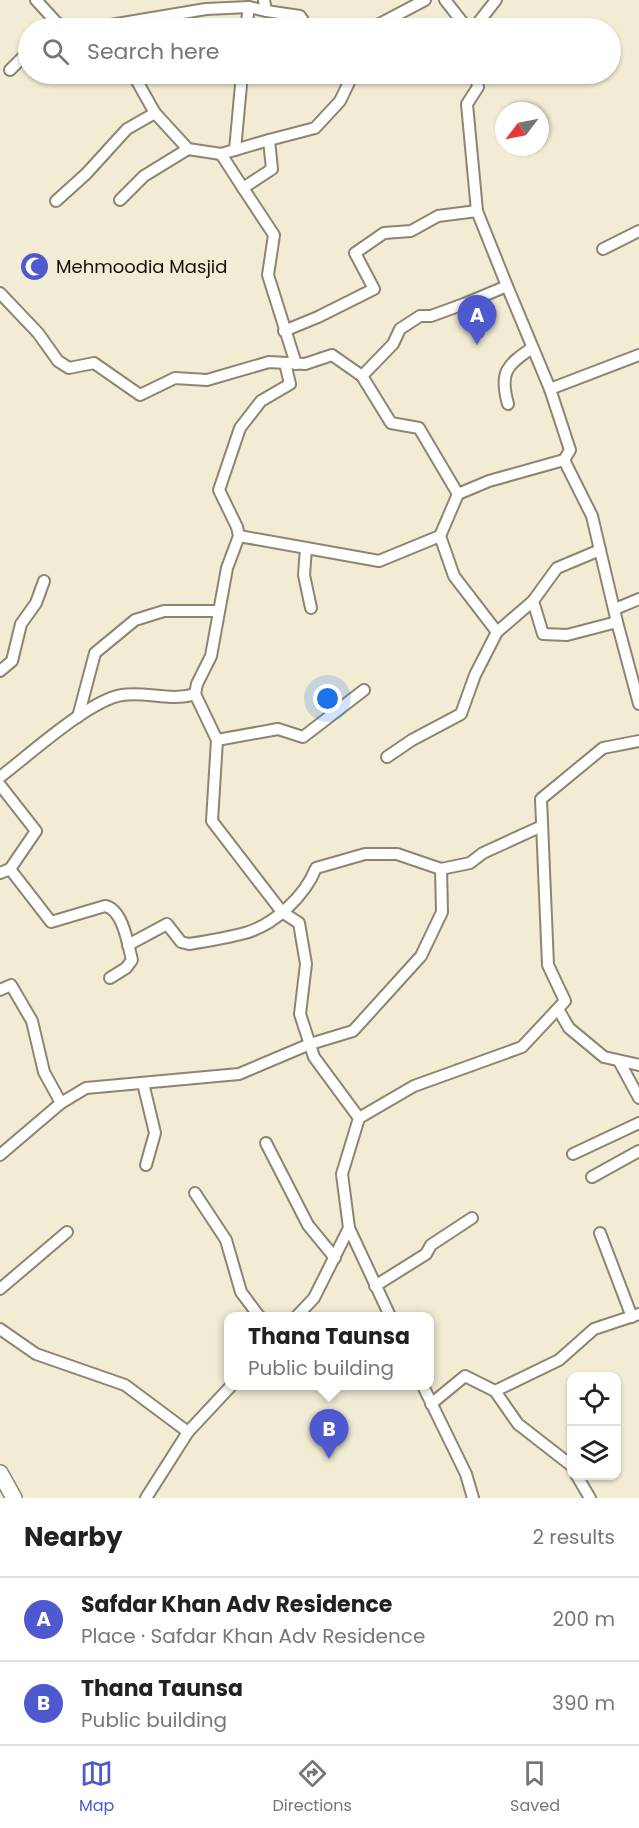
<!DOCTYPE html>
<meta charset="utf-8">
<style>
:root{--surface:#fff;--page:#f6f6f6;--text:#222;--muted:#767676;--line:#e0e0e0;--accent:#4e59cf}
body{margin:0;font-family:Poppins,sans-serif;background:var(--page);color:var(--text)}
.controls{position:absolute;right:18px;bottom:18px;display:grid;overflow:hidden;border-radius:12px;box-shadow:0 2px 4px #0004}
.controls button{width:54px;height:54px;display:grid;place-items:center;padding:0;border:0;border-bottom:2px solid var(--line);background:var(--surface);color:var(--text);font:30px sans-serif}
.compass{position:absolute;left:495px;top:102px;width:54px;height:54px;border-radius:50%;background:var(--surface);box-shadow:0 2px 4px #0004;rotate:238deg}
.you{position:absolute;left:328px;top:699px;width:21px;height:21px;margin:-15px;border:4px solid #fff;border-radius:50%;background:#1a73e8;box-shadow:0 0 0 9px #1a73e833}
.badge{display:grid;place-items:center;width:39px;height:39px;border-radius:50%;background:var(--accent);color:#fff;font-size:20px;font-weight:700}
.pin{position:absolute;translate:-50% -50px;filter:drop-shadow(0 2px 3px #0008)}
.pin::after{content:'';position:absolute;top:32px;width:21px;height:18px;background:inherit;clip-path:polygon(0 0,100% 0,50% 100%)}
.popup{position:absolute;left:224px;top:1312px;width:210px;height:78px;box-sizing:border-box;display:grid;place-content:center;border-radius:12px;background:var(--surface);filter:drop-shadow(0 2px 4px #0005);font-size:20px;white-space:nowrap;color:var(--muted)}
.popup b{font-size:22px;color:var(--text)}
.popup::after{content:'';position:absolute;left:50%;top:100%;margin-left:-12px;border:12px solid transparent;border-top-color:var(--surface)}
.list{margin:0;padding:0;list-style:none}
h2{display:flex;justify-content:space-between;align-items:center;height:78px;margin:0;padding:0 24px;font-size:26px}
h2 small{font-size:20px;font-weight:400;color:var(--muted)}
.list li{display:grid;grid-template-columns:39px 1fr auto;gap:18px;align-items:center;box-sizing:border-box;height:84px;padding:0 24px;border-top:2px solid var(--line)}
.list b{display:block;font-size:22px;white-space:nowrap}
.list p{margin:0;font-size:20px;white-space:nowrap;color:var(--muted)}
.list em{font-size:20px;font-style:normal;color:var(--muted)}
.icon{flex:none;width:33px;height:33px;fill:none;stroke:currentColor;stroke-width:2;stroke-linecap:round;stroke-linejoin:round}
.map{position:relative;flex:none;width:639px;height:1498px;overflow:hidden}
.search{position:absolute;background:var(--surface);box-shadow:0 2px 4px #0004;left:18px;right:18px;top:18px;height:66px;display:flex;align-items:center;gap:15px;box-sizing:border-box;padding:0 21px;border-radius:33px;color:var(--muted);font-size:22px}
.sheet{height:246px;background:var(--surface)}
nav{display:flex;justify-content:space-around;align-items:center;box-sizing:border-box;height:84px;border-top:2px solid var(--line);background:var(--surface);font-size:16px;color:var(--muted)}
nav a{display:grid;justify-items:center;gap:3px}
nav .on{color:var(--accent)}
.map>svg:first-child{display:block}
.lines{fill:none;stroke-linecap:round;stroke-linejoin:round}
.minor-casing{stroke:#8c8671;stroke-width:14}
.secondary-casing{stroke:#8c8671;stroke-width:18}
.minor{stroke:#fff;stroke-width:10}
.secondary{stroke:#fff;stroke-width:15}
.labels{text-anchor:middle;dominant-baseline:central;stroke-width:5;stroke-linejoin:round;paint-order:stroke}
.poi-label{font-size:18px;fill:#131109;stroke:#f2ecd4;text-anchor:start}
</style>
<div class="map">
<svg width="639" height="1498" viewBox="0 0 639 1498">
<rect width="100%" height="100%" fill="#f2ecd4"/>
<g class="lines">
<defs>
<g id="minor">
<polyline points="36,0 57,23 69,28"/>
<polyline points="445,0 467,28"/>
<polyline points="266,11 300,16 308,28"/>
<polyline points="93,28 206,9 249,7"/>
<polyline points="246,28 249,7 266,11 264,0"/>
<polyline points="372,28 425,0"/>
<polyline points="474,28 496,0"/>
<polyline points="10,70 28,52"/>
<polyline points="133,74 155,113 188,149 221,154 269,140"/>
<polyline points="476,74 478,87 467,104 477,211 507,286"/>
<polyline points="235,150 242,74"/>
<polyline points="221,154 243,188"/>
<polyline points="120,200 144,176 188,149"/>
<polyline points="56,201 86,174 127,129 155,113"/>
<polyline points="603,249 639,231"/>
<polyline points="0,293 38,333 58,361 69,368 94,363 140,395 175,378 207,380 269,362 305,364 332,355 362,376 393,344 400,329 420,316 431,316 464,304 478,332"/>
<polyline points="464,304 507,286 550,389 570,450 564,460"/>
<polyline points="284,331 318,317 374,289 355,253 384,233 411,231 438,216 477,211"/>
<polyline points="296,364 268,275 274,235 243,188 272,169 269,140 315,128 340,101 353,74"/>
<polyline points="362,376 391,423 419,428 458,494"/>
<polyline points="550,389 639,355"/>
<path d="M508,404C499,372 507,365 532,348"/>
<polyline points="239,536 379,561 440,536"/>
<polyline points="306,548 304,575 311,608"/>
<polyline points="533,601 557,568 600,550 617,622"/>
<polyline points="615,609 639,599"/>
<polyline points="497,632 454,576 440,536 458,494 489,481 564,460 592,516 600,550"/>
<polyline points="0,671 12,661 21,624 36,603 44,581"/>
<polyline points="195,694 217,740 212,821 282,912 299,923 306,964 300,1014 314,1057 359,1118 342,1174 349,1228 314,1298 297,1316"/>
<polyline points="78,717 95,653 135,620 164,611 217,611"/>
<polyline points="217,740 278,729 303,737 364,690"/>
<polyline points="387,757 412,740 461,714 475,675 497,632 533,601 543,634 567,635 617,622 639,704"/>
<path d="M0,777C28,756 89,700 122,695C147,691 170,702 195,694L197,684L211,656L227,568L239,536L237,527L219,490L240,428L261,401L290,384L285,363"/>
<polyline points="0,785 36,831 10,869 0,873"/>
<path d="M10,869L51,922L105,906C123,909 128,945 132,960L126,968L110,978"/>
<polyline points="441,869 470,863 483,853 542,826"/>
<polyline points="0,990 11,985 32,1021 44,1072 61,1103 0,1155"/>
<polyline points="558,1009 569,1028 604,1057 639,1065"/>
<polyline points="619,1061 639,1098"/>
<polyline points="143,1083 155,1133 146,1165"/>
<path d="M61,1103L86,1088L239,1074L310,1044L353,1031L421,956L442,912L441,869L397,854H365L316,868C305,896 274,925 245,933C227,938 208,941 189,944L181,942L167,924L128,945"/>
<polyline points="359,1118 414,1086 522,1047 565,1001 548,965 541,799 603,748 639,741"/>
<polyline points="266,1143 308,1225 335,1258"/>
<polyline points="573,1154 639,1123"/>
<polyline points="592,1177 639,1151"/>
<polyline points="195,1193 226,1240 241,1292 259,1316"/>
<polyline points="349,1228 390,1316"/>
<polyline points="600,1233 632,1317"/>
<polyline points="375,1286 426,1254 431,1245 472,1218"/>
<polyline points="0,1289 67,1232"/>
<polyline points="0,1329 36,1354 125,1385 188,1432"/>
<polyline points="423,1386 466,1474 473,1498"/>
<polyline points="495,1391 518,1424 572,1466"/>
<polyline points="431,1404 465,1376 495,1391 559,1360 594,1329 639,1314"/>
<polyline points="577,1476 590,1498"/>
<polyline points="146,1498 188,1432 231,1386"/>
</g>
<polyline id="secondary" points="0,1473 14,1498"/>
</defs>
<use href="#minor" class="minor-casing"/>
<use href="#secondary" class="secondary-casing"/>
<use href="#minor" class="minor"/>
<use href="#secondary" class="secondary"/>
</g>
<defs>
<symbol id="mosque-disc" viewBox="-11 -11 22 22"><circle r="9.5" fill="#4e59cf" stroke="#f2ecd4"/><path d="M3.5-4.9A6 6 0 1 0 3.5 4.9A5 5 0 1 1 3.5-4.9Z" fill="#fff"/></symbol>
</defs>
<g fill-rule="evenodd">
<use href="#mosque-disc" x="18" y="250" width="33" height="33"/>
</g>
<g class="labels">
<g class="poi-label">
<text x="56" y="266">Mehmoodia Masjid</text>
</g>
</g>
</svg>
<div class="controls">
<button><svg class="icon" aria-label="locate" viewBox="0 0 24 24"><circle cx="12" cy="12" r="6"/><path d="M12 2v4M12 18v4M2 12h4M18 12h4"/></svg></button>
<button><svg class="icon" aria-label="layers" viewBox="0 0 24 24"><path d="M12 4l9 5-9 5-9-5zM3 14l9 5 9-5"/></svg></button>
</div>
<svg class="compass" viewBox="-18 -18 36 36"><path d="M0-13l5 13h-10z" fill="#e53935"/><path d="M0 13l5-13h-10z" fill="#767676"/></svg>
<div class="you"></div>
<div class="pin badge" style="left:477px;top:345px">A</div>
<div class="pin badge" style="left:329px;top:1459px">B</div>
<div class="popup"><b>Thana Taunsa</b>Public building</div>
<div class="search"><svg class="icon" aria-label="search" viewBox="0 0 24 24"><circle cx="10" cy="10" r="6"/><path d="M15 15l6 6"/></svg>Search here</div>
</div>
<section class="sheet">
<h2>Nearby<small>2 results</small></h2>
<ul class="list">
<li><span class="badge">A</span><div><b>Safdar Khan Adv Residence</b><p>Place · Safdar Khan Adv Residence</p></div><em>200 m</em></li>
<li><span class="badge">B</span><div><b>Thana Taunsa</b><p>Public building</p></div><em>390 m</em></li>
</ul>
</section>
<nav>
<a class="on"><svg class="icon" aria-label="map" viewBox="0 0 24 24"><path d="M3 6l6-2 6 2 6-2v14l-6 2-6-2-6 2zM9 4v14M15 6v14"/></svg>Map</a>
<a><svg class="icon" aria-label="directions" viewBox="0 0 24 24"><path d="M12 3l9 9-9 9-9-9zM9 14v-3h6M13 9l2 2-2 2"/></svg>Directions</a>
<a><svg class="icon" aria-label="saved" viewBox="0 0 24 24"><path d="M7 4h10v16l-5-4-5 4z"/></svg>Saved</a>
</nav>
